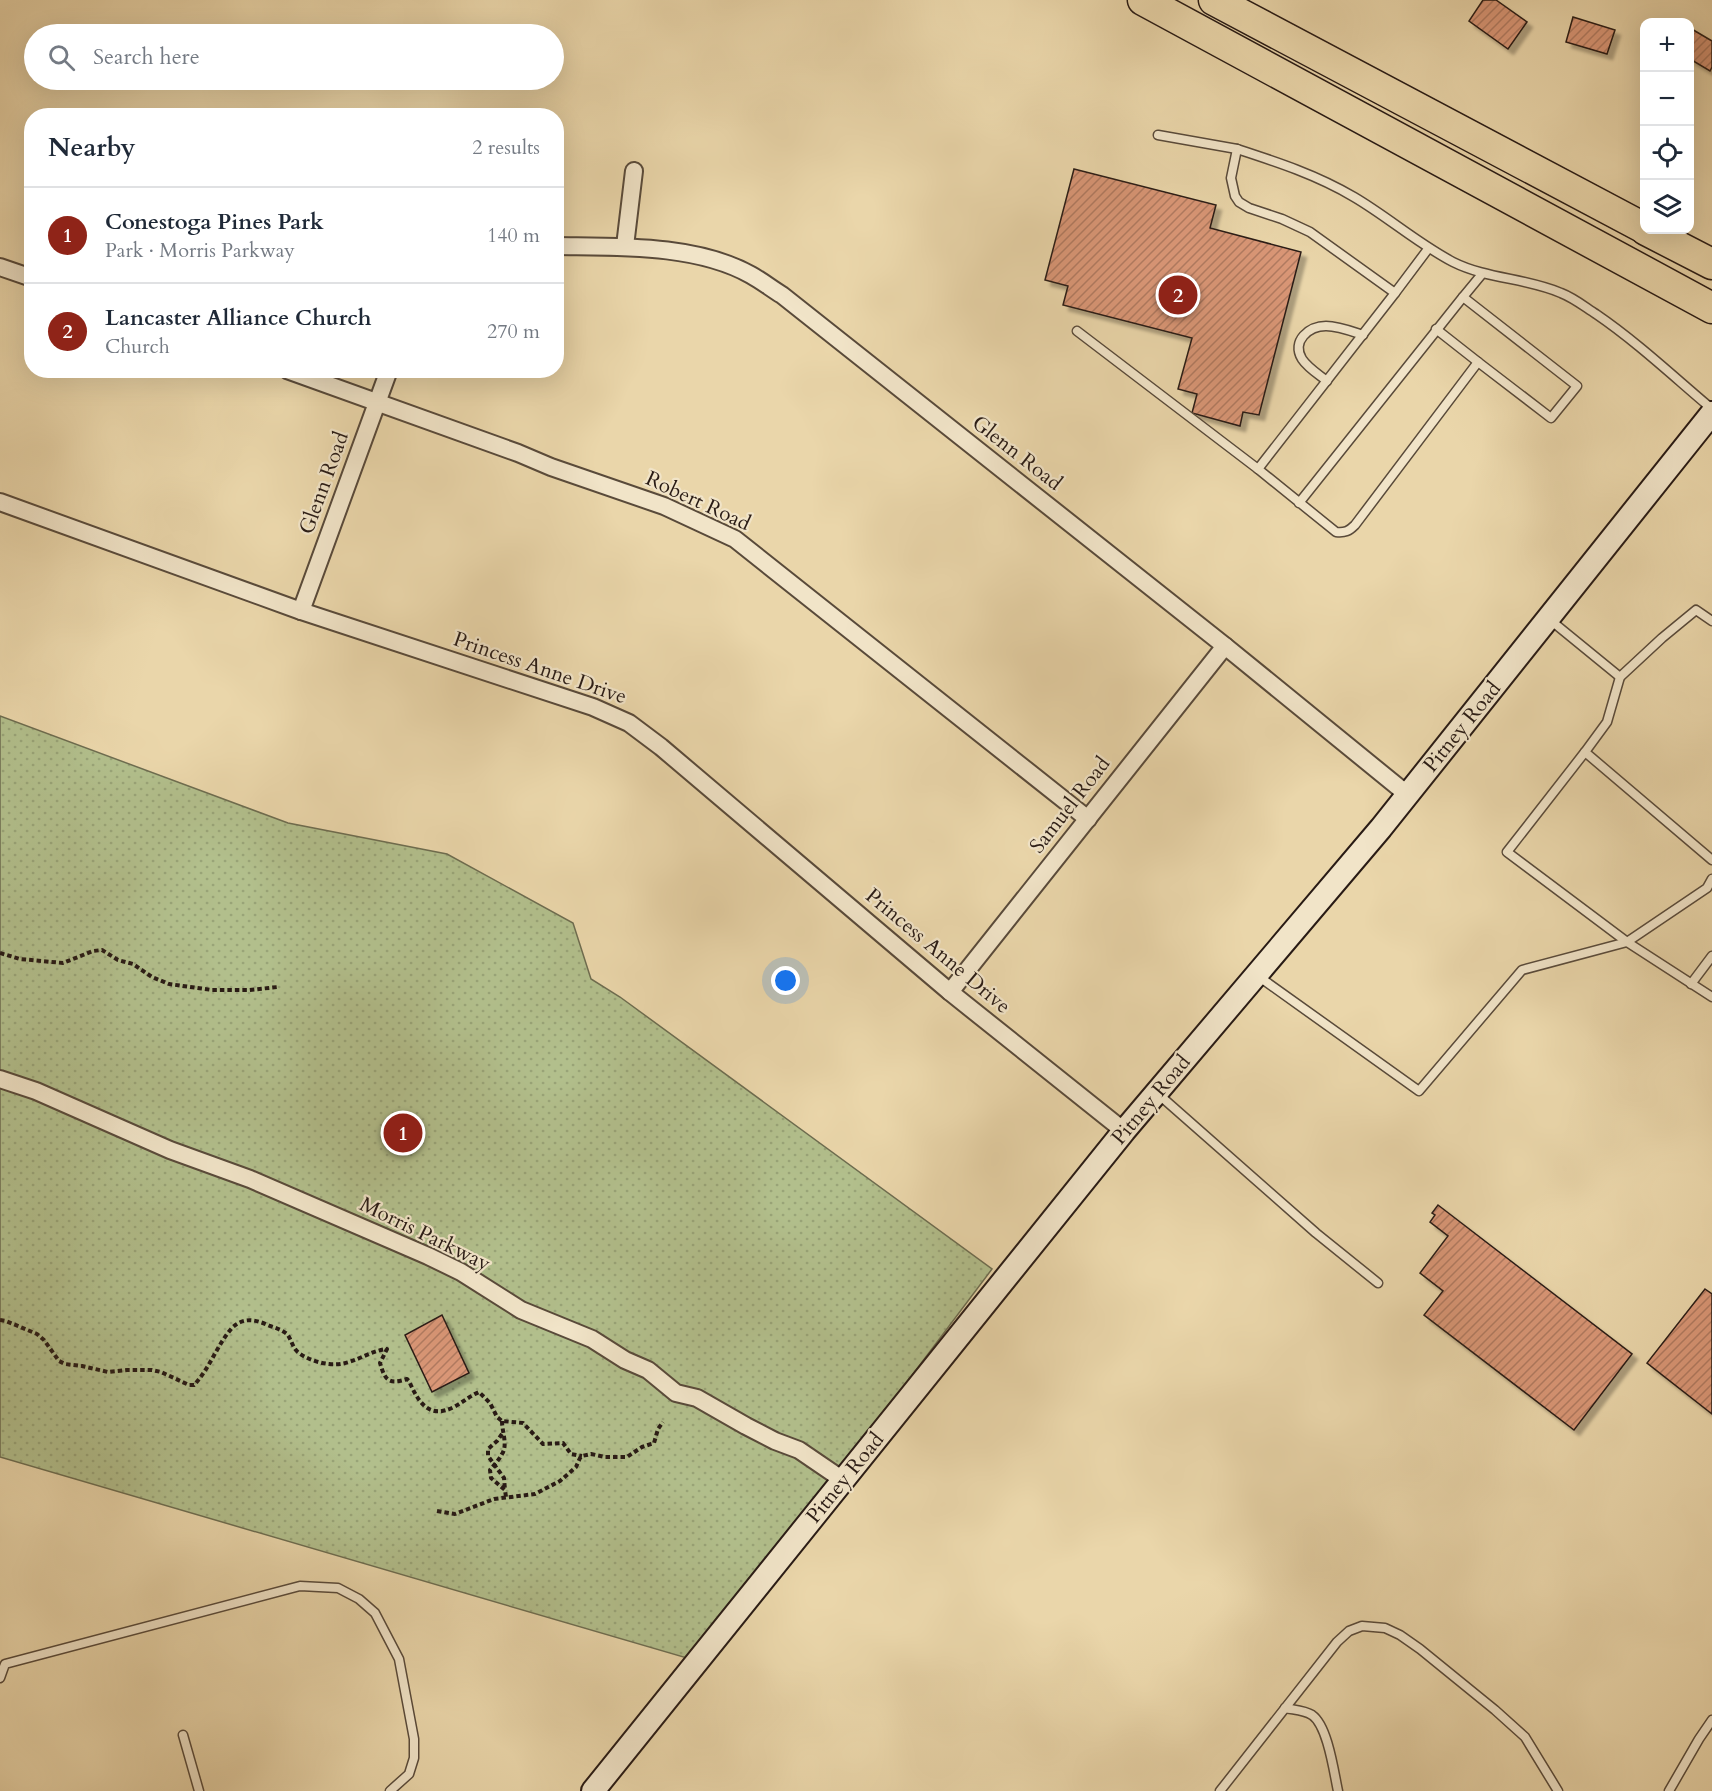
<!DOCTYPE html>
<meta charset="utf-8">
<style>
:root{--surface:#fff;--page:#f6f6f7;--text:#1f2937;--muted:#747a83;--line:#e0e1e3;--accent:#8f2418}
body{margin:0;font-family:Cardo,serif;background:var(--page);color:var(--text)}
.controls{position:absolute;right:18px;top:18px;display:grid;overflow:hidden;border-radius:12px;box-shadow:0 6px 24px #0002}
.controls button{width:54px;height:54px;display:grid;place-items:center;padding:0;border:0;border-bottom:2px solid var(--line);background:var(--surface);color:var(--text);font:30px sans-serif}
.you{position:absolute;left:786px;top:981px;width:21px;height:21px;margin:-15px;border:4px solid #fff;border-radius:50%;background:#1a73e8;box-shadow:0 0 0 9px #1a73e833}
.badge{display:grid;place-items:center;width:39px;height:39px;border-radius:50%;background:var(--accent);color:#fff;font-size:20px;font-weight:700}
.pin{position:absolute;translate:-50% -50%;border:3px solid #fff;box-shadow:0 2px 6px #0006}
.list{margin:0;padding:0;list-style:none}
h2{display:flex;justify-content:space-between;align-items:center;height:78px;margin:0;padding:0 24px;font-size:26px}
h2 small{font-size:20px;font-weight:400;color:var(--muted)}
.list li{display:grid;grid-template-columns:39px 1fr auto;gap:18px;align-items:center;box-sizing:border-box;height:96px;padding:0 24px;border-top:2px solid var(--line)}
.list b{display:block;font-size:22px;white-space:nowrap}
.list p{margin:0;font-size:20px;white-space:nowrap;color:var(--muted)}
.list em{font-size:20px;font-style:normal;color:var(--muted)}
.icon{flex:none;width:33px;height:33px;fill:none;stroke:currentColor;stroke-width:2;stroke-linecap:round;stroke-linejoin:round}
.map{position:relative;flex:none;width:1712px;height:1791px;overflow:hidden}
.search{position:absolute;background:var(--surface);box-shadow:0 6px 24px #0002;left:24px;top:24px;width:540px;height:66px;display:flex;align-items:center;gap:15px;box-sizing:border-box;padding:0 21px;border-radius:33px;color:var(--muted);font-size:22px}
.panel{position:absolute;background:var(--surface);box-shadow:0 6px 24px #0002;left:24px;top:108px;width:540px;height:270px;border-radius:24px}
.map>svg:first-child{display:block}
.park{fill:url(#park-dots);stroke:#6e6d50;stroke-width:1.5}
.building{fill:url(#building-hatch);stroke:#291b15;stroke-width:1.5;filter:url(#shadow)}
.lines{fill:none;stroke-linecap:round;stroke-linejoin:round}
.lane-casing{stroke:#594a3a;stroke-width:11}
.street-casing{stroke:#594a3a;stroke-width:20}
.secondary-casing{stroke:#291b15;stroke-width:26}
.highway-casing{stroke:#291b15;stroke-width:33}
.path{stroke:#291b15;stroke-width:4;stroke-dasharray:4.5 3;stroke-linecap:butt}
.lane{stroke:#f1e4c8;stroke-width:8}
.street{stroke:#f1e4c8;stroke-width:16}
.secondary{stroke:#f1e4c8;stroke-width:22}
.highway{stroke:#ead6aa;stroke-width:30}
.labels{text-anchor:middle;dominant-baseline:central;stroke-width:4.5;stroke-linejoin:round;paint-order:stroke}
.street-label{font-size:21px;fill:#291b15;stroke:#f1e4c8}
</style>
<div class="map">
<svg width="1712" height="1791" viewBox="0 0 1712 1791">
<defs>
<pattern id="park-dots" width="8" height="8" patternUnits="userSpaceOnUse" patternTransform="scale(1.5)"><rect width="8" height="8" fill="#b2bf8c"/><path d="M2 2h.1M6 6h.1" fill="none" stroke="#99a478" stroke-width="1.8" stroke-linecap="round"/></pattern>
<pattern id="building-hatch" width="6" height="6" patternUnits="userSpaceOnUse" patternTransform="scale(1.5)"><rect width="6" height="6" fill="#d99676"/><path d="M-1 1l2-2M0 6l6-6M5 7l2-2" fill="none" stroke="#b07a60"/></pattern>
<filter id="shadow"><feDropShadow dx="5.5" dy="5.5" stdDeviation="1.5" flood-color="#0004"/></filter>
</defs>
<rect width="100%" height="100%" fill="#ead6aa"/>
<filter id="stains"><feTurbulence type="fractalNoise" baseFrequency=".00333" numOctaves="4"/><feColorMatrix values="0 0 0 0 .2 0 0 0 0 .09 0 0 0 0 .02 0 0 0 .5 -.17"/></filter>
<radialGradient id="worn" r=".72"><stop offset=".6" stop-color="#630" stop-opacity="0"/><stop offset="1" stop-color="#630" stop-opacity=".3"/></radialGradient>
<polygon class="park" points="0,716 288,823 447,854 573,923 591,979 620,997 992,1269 697,1661 0,1457"/>
<g class="building">
<polygon points="1483,0 1496,0 1527,22 1508,49 1469,21"/>
<polygon points="1573,17 1615,30 1607,54 1566,42"/>
<polygon points="1690,28 1712,41 1712,67 1710,71 1690,59"/>
<polygon points="1074,169 1216,205 1210,228 1301,252 1259,415 1243,412 1240,426 1192,413 1197,394 1178,389 1192,338 1063,305 1068,286 1045,280"/>
<polygon points="1438,1205 1632,1354 1574,1430 1424,1315 1443,1291 1420,1273 1448,1236 1430,1222 1435,1215 1432,1213"/>
<polygon points="1705,1289 1712,1294 1712,1414 1647,1363"/>
<polygon points="442,1315 469,1373 432,1392 405,1335"/>
</g>
<g class="lines">
<defs>
<g id="lane">
<polyline points="1158,135 1237,149"/>
<polyline points="1395,293 1428,249"/>
<polyline points="1463,297 1482,274"/>
<polyline points="1436,329 1478,362"/>
<polyline points="1077,331 1258,469"/>
<path d="M1327,381C1318,374 1308,368 1302,359C1291,341 1309,326 1326,326C1338,326 1351,331 1363,335"/>
<path d="M1299,503L1463,297L1577,386L1551,418L1478,362L1355,525C1349,531 1345,533 1336,532L1258,469L1395,293L1310,232L1282,219L1249,208L1239,202L1235,196L1231,178L1237,149C1277,162 1317,175 1354,197C1388,217 1417,243 1453,262C1487,279 1526,278 1561,293C1574,298 1585,307 1596,314C1637,342 1674,377 1712,409"/>
<polyline points="1549,619 1620,677"/>
<polyline points="1712,621 1696,610 1662,638 1620,677 1607,722 1585,752 1712,860"/>
<polyline points="1585,752 1507,852 1627,942 1712,997"/>
<polyline points="1258,976 1419,1091 1522,970 1627,942 1707,888 1712,879"/>
<polyline points="1691,984 1712,956"/>
<polyline points="1157,1093 1316,1233 1378,1283"/>
<polyline points="0,1678 5,1664 300,1586 338,1588 359,1599 375,1613 399,1659 414,1739 414,1758 409,1774 390,1791"/>
<path d="M1285,1708C1294,1710 1304,1710 1312,1715C1328,1726 1334,1773 1338,1791"/>
<polyline points="183,1735 199,1791"/>
<polyline points="1220,1791 1337,1642 1349,1631 1362,1626 1385,1628 1400,1635 1420,1649 1495,1710 1525,1737 1558,1791"/>
<polyline points="1669,1791 1699,1739 1712,1720"/>
</g>
<g id="street">
<path d="M556,246C618,247 696,244 751,275C762,281 772,289 782,295L1225,646L1408,795"/>
<polyline points="625,246 634,171"/>
<polyline points="0,267 32,278"/>
<polyline points="287,370 518,453 551,467 664,506 735,539 1088,819"/>
<polyline points="0,502 301,611 593,707 629,723 661,747 950,992 1124,1131"/>
<polyline points="301,611 389,370"/>
<polyline points="950,992 1225,646"/>
<polyline points="0,1079 36,1091 170,1150 250,1179 428,1256 461,1272 521,1310 592,1339 625,1360 648,1370 676,1393 697,1398 746,1426 775,1441 799,1450 843,1480"/>
</g>
<polyline id="secondary" points="593,1791 1124,1131 1381,828 1712,413"/>
<g id="highway">
<polyline points="1143,0 1712,308"/>
<polyline points="1214,0 1644,228"/>
<polyline points="1646,230 1712,264"/>
</g>
</defs>
<use href="#lane" class="lane-casing"/>
<use href="#street" class="street-casing"/>
<use href="#secondary" class="secondary-casing"/>
<use href="#highway" class="highway-casing"/>
<g class="path">
<polyline points="0,953 20,959 63,963 93,951 102,950 118,960 133,964 152,977 169,984 212,990 249,990 278,987"/>
<path d="M0,1320L6,1321L37,1334L44,1340L59,1361L65,1364L82,1366L108,1372L127,1370H152L161,1372L189,1385H194C210,1368 217,1345 232,1328C244,1316 257,1320 270,1326C276,1328 282,1330 287,1334C292,1340 292,1348 299,1353C307,1359 319,1363 329,1364C351,1367 367,1351 387,1349L380,1363C385,1380 388,1385 407,1379L409,1381C418,1401 428,1420 454,1407C463,1402 470,1396 479,1392L490,1403L497,1417L502,1421L523,1423L543,1444L563,1443L571,1454L582,1456"/>
<path d="M502,1421C502,1432 508,1445 502,1454C499,1460 494,1465 490,1470L491,1478L505,1490L506,1497"/>
<polyline points="502,1434 497,1441 488,1449 488,1456 504,1478 505,1490"/>
<polyline points="437,1511 455,1514 494,1499 535,1494 560,1481 576,1467 580,1458 582,1456 591,1454 605,1457 627,1457 642,1447 654,1443 658,1429 663,1422"/>
</g>
<use href="#lane" class="lane"/>
<use href="#street" class="street"/>
<use href="#secondary" class="secondary"/>
<use href="#highway" class="highway"/>
</g>
<g class="labels">
<g class="street-label">
<text transform="translate(1017 453) rotate(38)">Glenn Road</text>
<text transform="translate(324 483) rotate(-70)">Glenn Road</text>
<text transform="translate(698 501) rotate(25)">Robert Road</text>
<text transform="translate(540 668) rotate(19)">Princess Anne Drive</text>
<text transform="translate(1462 727) rotate(-51)">Pitney Road</text>
<text transform="translate(1070 805) rotate(-52)">Samuel Road</text>
<text transform="translate(938 951) rotate(40)">Princess Anne Drive</text>
<text transform="translate(1151 1100) rotate(-50)">Pitney Road</text>
<text transform="translate(425 1234) rotate(26)">Morris Parkway</text>
<text transform="translate(845 1478) rotate(-51)">Pitney Road</text>
</g>
</g>
<rect width="100%" height="100%" filter="url(#stains)"/>
<rect width="100%" height="100%" fill="url(#worn)"/>
</svg>
<div class="controls">
<button>+</button>
<button>−</button>
<button><svg class="icon" aria-label="locate" viewBox="0 0 24 24"><circle cx="12" cy="12" r="6"/><path d="M12 2v4M12 18v4M2 12h4M18 12h4"/></svg></button>
<button><svg class="icon" aria-label="layers" viewBox="0 0 24 24"><path d="M12 4l9 5-9 5-9-5zM3 14l9 5 9-5"/></svg></button>
</div>
<div class="you"></div>
<div class="pin badge" style="left:403px;top:1133px">1</div>
<div class="pin badge" style="left:1178px;top:295px">2</div>
<div class="search"><svg class="icon" aria-label="search" viewBox="0 0 24 24"><circle cx="10" cy="10" r="6"/><path d="M15 15l6 6"/></svg>Search here</div>
<section class="panel">
<h2>Nearby<small>2 results</small></h2>
<ul class="list">
<li><span class="badge">1</span><div><b>Conestoga Pines Park</b><p>Park · Morris Parkway</p></div><em>140 m</em></li>
<li><span class="badge">2</span><div><b>Lancaster Alliance Church</b><p>Church</p></div><em>270 m</em></li>
</ul>
</section>
</div>
